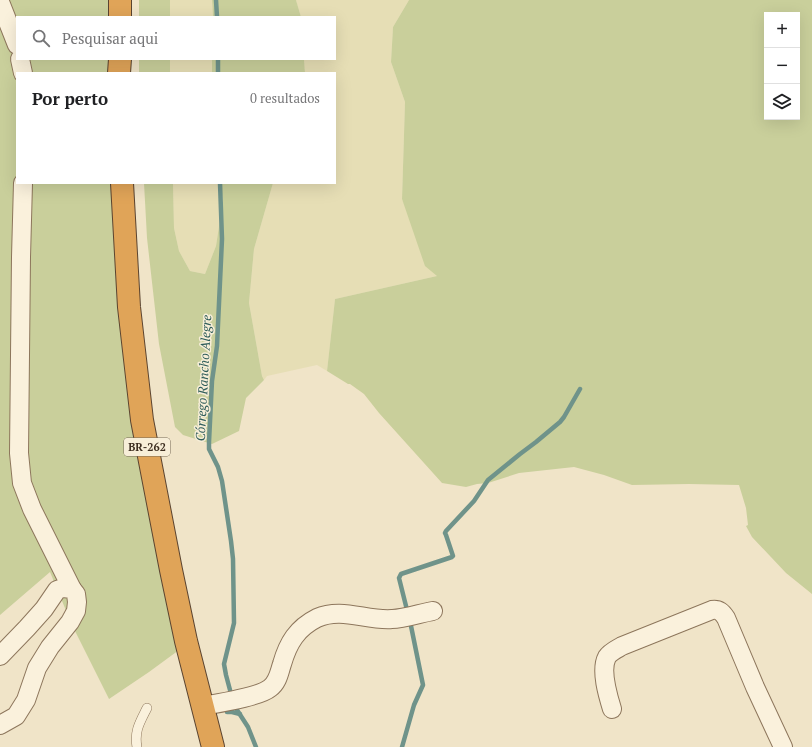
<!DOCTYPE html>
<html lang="pt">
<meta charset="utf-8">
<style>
:root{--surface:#fff;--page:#f2f2f2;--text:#202124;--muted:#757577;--line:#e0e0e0}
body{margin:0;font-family:"PT Serif",serif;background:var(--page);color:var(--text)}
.controls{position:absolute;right:12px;top:12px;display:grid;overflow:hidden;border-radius:0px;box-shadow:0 4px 16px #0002}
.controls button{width:36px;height:36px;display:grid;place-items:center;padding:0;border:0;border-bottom:1px solid var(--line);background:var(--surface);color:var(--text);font:20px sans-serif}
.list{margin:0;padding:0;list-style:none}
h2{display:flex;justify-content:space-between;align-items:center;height:52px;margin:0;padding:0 16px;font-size:17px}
h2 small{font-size:13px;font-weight:400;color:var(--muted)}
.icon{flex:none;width:22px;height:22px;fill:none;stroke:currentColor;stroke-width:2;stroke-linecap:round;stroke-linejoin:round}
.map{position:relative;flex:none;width:812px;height:747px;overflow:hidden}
.search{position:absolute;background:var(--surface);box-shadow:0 4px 16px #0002;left:16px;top:16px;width:320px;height:44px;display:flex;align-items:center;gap:10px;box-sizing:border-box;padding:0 14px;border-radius:0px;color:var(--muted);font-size:15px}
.panel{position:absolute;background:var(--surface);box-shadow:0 4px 16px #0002;left:16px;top:72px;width:320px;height:112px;border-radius:0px}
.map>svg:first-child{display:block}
.farmland{fill:#e6deb5}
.green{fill:#c9cf9b;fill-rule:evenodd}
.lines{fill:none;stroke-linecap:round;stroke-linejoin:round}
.stream{stroke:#6f938a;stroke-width:4.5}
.lane-casing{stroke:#8d765c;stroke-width:10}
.street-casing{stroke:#8d765c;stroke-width:20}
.highway-casing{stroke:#5b4430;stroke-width:24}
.lane{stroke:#faf1dc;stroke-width:9}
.street{stroke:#faf1dc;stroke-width:18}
.highway{stroke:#e0a458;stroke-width:22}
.labels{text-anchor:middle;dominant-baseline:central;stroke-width:3;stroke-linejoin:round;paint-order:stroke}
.shield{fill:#f7eed8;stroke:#756857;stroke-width:1}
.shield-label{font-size:11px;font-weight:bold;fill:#3d2e20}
.water-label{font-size:13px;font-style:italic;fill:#2f5d5a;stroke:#f7eed8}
</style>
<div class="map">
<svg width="812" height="747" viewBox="0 0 812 747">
<rect width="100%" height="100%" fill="#f0e4c8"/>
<g class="farmland">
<polygon points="170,0 212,0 213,17 170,17"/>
<polygon points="296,0 409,0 393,27 391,62 405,102 402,199 437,276 335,299 327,371 317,365 267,376 264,380 262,376 249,303 254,249 273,183 335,183 335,73 305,73 304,59 335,59 335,17 301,17"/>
<rect x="170" y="59" width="42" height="14"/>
<polygon points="173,183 220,183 223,200 216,246 205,274 190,271 179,251 174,228"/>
</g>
<g class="green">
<polygon points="0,0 114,0 113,17 17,17 17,59 113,59 113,73 17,73 17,183 116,183 179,650 149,672 109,699 72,625 50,572 0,615"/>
<rect x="139" y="0" width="31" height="17"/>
<polygon points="212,0 296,0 301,17 213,17"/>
<path d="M409,0H812V594L786,573L752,537L746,526L748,525L746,508L739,485L689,484L632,485L604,475L574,467L519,473L488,483L477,484L466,487L442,483L379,413L364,394L350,384H348L327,371L335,299L437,276L425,266L402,199L405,102L391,62L393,27ZM767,15H797V117H767Z"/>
<rect x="139" y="59" width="31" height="14"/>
<polygon points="212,59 304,59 305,73 212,73"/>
<polygon points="144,183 173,183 174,228 179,251 190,271 205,274 216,246 223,200 220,183 273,183 254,249 249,303 262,376 264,380 246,398 239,431 212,444 183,435 175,427 159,344 147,238"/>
</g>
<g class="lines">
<g class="stream">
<polyline points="216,0 217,17"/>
<polyline points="218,59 218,73"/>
<polyline points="220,183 222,239 217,346 212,381 209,442 209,449 218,467 222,481 231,541 233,559 234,623 224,664 226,675 230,690"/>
<polyline points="408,614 399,578 401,574 452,557 453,556 446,535 445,533 446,531 474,501 488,480 520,454 536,442 560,422 564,417 580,389"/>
<polyline points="237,710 248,727 256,747"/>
<polyline points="227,712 232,712 240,714"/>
<polyline points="402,747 414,705 423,685 410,621"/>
</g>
<defs>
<path id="lane" d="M137,747C134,731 140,722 147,708"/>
<g id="street">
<polyline points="0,2 17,45"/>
<polyline points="20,59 23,73"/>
<polyline points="23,183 21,257 19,453 22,483 32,509 72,589"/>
<polyline points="0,656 27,628 44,609 57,590 63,588 72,589 76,594 77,602 76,611 70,622 50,647 37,668 26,700 16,716 0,725"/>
<path d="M203,706C219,703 259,697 270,688C278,682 279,673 282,664C288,643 297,628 317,618C342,607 366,621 392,619C404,619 421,613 433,611"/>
<path d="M612,709C608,696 600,670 607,657C610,652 617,649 622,646L712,610C719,609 722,612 726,618L755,687L783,747"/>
</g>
<g id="highway">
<polyline points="120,17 120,0"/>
<polyline points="119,73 120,59"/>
<polyline points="122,183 129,307 142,420 171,570 186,641 213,747"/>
</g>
</defs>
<use href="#lane" class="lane-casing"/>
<use href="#street" class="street-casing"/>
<use href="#highway" class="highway-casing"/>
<use href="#lane" class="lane"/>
<use href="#street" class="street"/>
<use href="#highway" class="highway"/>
</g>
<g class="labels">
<rect class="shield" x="124" y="438" width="46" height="18" rx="3"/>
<g class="shield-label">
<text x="147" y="447">BR-262</text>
</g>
<g class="water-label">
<text transform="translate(203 378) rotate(-87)">Córrego Rancho Alegre</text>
</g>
</g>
</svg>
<div class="controls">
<button>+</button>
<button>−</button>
<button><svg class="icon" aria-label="layers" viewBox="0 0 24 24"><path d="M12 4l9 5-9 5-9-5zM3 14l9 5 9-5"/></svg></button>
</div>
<div class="search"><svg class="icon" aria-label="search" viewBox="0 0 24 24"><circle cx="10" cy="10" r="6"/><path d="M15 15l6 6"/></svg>Pesquisar aqui</div>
<section class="panel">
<h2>Por perto<small>0 resultados</small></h2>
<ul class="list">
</ul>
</section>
</div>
